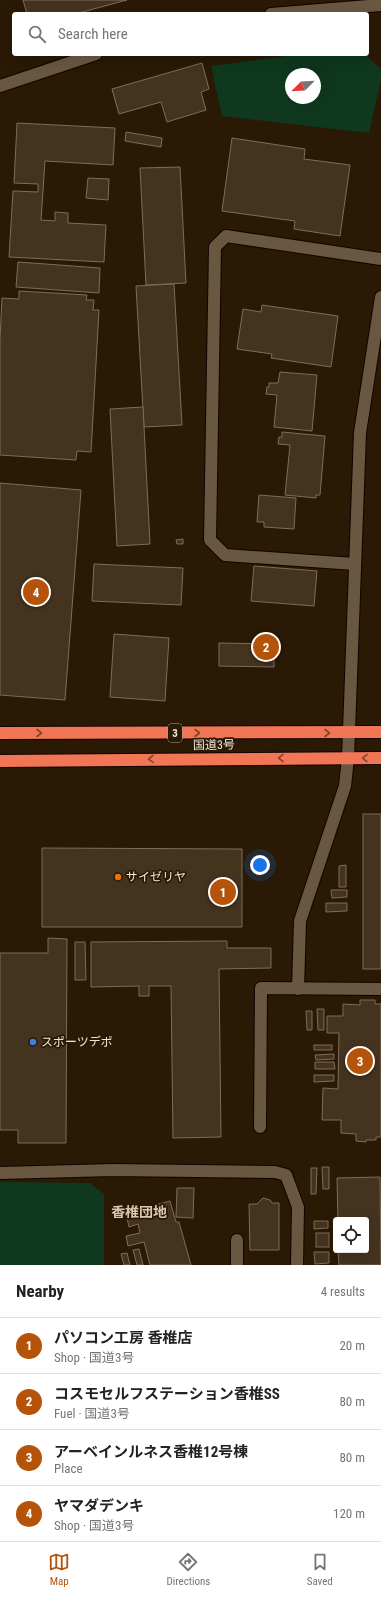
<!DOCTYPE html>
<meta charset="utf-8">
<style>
:root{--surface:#fff;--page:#f2f2f2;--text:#222;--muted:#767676;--line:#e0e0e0;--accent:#b45309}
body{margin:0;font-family:"Roboto Condensed","Noto Sans JP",sans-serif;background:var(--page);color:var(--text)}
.controls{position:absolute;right:12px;bottom:12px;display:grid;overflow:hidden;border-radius:4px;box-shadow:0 4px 16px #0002}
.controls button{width:36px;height:36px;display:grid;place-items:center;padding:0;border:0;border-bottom:1px solid var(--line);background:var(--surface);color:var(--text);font:20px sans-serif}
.compass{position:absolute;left:285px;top:68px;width:36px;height:36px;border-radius:50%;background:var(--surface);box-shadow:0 4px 16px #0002;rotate:246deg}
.you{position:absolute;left:260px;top:865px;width:14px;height:14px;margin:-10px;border:3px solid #fff;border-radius:50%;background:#1a73e8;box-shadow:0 0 0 6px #1a73e833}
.badge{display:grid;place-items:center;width:26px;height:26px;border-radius:50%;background:var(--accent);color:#fff;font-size:13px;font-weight:700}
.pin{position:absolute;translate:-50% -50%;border:2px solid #fff;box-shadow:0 1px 4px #0006}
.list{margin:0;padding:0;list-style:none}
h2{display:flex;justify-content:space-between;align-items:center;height:52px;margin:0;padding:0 16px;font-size:17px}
h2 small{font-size:13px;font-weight:400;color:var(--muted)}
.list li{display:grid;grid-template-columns:26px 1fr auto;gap:12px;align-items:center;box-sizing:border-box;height:56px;padding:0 16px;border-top:1px solid var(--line)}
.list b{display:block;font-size:15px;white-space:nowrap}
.list p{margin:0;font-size:13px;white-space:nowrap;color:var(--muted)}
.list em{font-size:13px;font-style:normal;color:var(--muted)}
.icon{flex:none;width:22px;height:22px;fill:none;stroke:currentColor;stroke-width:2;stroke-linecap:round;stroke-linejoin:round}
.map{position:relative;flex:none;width:381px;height:1265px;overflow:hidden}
.search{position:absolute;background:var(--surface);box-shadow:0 4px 16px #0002;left:12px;right:12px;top:12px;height:44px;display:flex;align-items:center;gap:10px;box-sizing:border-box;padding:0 14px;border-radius:4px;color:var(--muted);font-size:15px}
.sheet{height:276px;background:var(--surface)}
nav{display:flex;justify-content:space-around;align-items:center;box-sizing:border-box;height:56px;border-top:1px solid var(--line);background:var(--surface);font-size:11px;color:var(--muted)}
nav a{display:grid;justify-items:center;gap:2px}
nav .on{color:var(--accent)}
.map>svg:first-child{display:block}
.green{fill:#0f381e;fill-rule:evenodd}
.building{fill:#44331f;stroke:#806d57}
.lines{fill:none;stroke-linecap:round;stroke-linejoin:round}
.minor-casing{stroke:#110400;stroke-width:14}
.highway-casing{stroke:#110400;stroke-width:14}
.minor{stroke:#695742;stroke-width:12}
.highway{stroke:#f17655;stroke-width:12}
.oneway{stroke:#834329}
.food-dot{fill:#e8710a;stroke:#291905;stroke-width:1.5}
.shop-dot{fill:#3f7fe0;stroke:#291905;stroke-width:1.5}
.labels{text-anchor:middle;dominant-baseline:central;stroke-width:3.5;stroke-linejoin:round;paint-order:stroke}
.shield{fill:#291905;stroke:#b4a899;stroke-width:1}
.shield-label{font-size:11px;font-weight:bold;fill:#f0e5d9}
.street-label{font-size:12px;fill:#f0e5d9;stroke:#291905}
.poi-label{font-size:12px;fill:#f0e5d9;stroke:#291905;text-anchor:start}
.quarter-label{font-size:14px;font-weight:bold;fill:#dbc5ad;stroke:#291905}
</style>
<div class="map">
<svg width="381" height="1265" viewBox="0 0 381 1265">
<rect width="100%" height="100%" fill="#291905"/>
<g class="green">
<path d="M301,54H364L381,69V80L369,133L222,116L211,66ZM291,74H315V98H291Z"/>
<polygon points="0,1182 90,1183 104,1194 104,1265 0,1265"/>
</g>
<g class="building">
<polygon points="23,0 127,0 75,14 27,14"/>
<polygon points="202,63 209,89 201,92 206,110 167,122 161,102 119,114 112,89"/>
<polygon points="17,123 115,128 113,165 45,161 41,220 55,221 55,212 68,213 68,223 106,225 104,262 9,257 13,191 38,192 38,184 14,183"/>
<polygon points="126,132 162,138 161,147 125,141"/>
<polygon points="232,138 305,149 304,159 350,165 340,236 294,229 295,221 222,211"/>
<polygon points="180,167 186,283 146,285 140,168"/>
<polygon points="88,178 109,179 108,200 86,198"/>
<polygon points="18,262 100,268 99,293 16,287"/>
<polygon points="174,284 182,425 144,427 136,286"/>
<polygon points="19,291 87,295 86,300 94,300 93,310 99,310 91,452 77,451 76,460 0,455 0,339 2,298 19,299"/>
<polygon points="262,305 338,316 331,367 271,358 272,354 237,349 243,309 261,312"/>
<polygon points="280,372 317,375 312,431 274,427 277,395 266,394 267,387 269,387 269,383 278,383"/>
<polygon points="143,407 150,544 117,546 110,409"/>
<polygon points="282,432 325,436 320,495 316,495 316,498 285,495 290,445 278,444 279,437 282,437"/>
<polygon points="0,483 81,490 65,700 0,695"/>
<polygon points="259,495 296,498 294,529 264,527 264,522 257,522"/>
<polygon points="183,539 183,544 177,544 176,540"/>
<polygon points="94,564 183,568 181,605 92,601"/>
<polygon points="254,566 317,571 314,606 251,601"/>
<polygon points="114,634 169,638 165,701 110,697"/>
<polygon points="219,643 274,644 274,667 219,666"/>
<rect x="363" y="814" width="18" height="155"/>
<polygon points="42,848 242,849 242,927 42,927"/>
<polygon points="346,865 346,887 339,887 339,866"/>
<polygon points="331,890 347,890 347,897 332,898"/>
<polygon points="326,903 347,903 347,911 326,912"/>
<polygon points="48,938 67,939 66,1143 18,1143 18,1130 0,1130 0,953 48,953"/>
<polygon points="227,941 227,948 271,948 271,968 219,969 221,1137 173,1138 171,986 149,986 149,996 139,996 139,986 91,987 91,942"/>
<polygon points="75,942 85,942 86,980 75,980"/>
<polygon points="360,1000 375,1000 375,1004 381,1004 381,1137 376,1137 376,1140 366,1140 366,1142 356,1141 356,1134 341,1133 341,1120 322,1120 323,1088 338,1089 339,1033 327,1033 327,1016 343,1016 343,1004 360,1005"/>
<polygon points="317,1009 324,1009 324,1030 318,1030"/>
<polygon points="306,1011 312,1011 312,1030 307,1030"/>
<rect x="314" y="1045" width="18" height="5"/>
<polygon points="334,1054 334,1059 316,1060 315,1055"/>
<polygon points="315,1062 334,1062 335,1069 315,1069"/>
<polygon points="314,1075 334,1075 334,1081 314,1082"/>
<polygon points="322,1167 329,1167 329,1189 323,1189"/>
<polygon points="311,1168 317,1168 316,1194 311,1194"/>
<polygon points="380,1177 381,1265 339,1265 338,1250 366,1250 366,1220 338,1220 337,1178"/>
<polygon points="177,1188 194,1188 193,1218 176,1217"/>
<polygon points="263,1198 270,1200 272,1203 279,1203 279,1250 250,1250 249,1204 257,1204"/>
<polygon points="170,1201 176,1222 179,1222 191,1265 150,1265 144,1242 128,1246 126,1236 140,1233 138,1224 129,1227 126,1213"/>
<polygon points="314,1221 328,1221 328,1228 314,1229"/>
<rect x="316" y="1233" width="13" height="14"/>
<polygon points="139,1249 143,1265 137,1265 133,1250"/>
<polygon points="314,1252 329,1252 329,1263 315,1264"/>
<polygon points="127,1253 130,1265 124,1265 121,1254"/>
</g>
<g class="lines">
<defs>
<g id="minor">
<polyline points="271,14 381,5"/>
<polyline points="0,86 96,54"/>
<polyline points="355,564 225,555 210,540 215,247 226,236 381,259"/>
<polyline points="298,989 300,921 345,786 348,758 360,433 381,297"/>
<polyline points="260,1127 261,988 381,989"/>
<polyline points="0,1173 113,1170 275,1172 286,1175 298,1207 297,1265"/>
<polyline points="237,1240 237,1265"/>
</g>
<g id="highway">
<polyline points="0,733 381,732"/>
<polyline points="0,761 381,758"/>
</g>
</defs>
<use href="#minor" class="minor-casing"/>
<use href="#highway" class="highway-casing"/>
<use href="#minor" class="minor"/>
<use href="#highway" class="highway"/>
</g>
<defs><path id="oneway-chevron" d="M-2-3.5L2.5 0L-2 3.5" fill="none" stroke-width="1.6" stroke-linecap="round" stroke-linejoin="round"/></defs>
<g class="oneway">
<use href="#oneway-chevron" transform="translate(39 733)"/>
<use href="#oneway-chevron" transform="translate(197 733)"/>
<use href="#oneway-chevron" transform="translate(327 733)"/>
<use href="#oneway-chevron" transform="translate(281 758) rotate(179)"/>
<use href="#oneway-chevron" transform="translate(365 758) rotate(-178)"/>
<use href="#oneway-chevron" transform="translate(151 759) rotate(179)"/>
</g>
<circle class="food-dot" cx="118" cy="877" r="4"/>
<circle class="shop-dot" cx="33" cy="1042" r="4"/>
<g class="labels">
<rect class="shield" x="168" y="724" width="14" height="18" rx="3"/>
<g class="shield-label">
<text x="175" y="733">3</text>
</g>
<g class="street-label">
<text transform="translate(214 745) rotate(-1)">国道3号</text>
</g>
<g class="poi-label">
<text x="126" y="877">サイゼリヤ</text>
<text x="41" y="1042">スポーツデポ</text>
</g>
<g class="quarter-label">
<text x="139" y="1212">香椎団地</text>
</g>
</g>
</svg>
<div class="controls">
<button><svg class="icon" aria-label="locate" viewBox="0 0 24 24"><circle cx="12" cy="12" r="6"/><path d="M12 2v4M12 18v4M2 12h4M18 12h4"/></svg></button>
</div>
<svg class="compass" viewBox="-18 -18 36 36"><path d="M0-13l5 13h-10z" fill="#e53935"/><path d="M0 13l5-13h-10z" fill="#767676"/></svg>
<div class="you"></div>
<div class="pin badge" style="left:223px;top:892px">1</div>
<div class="pin badge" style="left:266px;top:647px">2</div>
<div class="pin badge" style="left:360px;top:1061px">3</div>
<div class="pin badge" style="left:36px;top:592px">4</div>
<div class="search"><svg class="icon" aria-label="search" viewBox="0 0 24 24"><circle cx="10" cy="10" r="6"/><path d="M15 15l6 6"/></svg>Search here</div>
</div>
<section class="sheet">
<h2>Nearby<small>4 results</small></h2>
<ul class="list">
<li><span class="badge">1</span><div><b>パソコン工房 香椎店</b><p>Shop · 国道3号</p></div><em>20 m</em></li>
<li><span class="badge">2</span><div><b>コスモセルフステーション香椎SS</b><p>Fuel · 国道3号</p></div><em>80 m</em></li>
<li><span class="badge">3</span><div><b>アーベインルネス香椎12号棟</b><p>Place</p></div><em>80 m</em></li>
<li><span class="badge">4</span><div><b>ヤマダデンキ</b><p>Shop · 国道3号</p></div><em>120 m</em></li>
</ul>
</section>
<nav>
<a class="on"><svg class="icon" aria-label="map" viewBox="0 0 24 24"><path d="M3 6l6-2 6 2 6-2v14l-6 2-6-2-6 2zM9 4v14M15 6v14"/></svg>Map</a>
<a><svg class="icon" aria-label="directions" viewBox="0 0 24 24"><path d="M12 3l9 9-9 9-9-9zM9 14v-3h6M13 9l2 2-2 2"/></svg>Directions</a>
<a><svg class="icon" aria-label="saved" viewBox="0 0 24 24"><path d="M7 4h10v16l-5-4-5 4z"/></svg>Saved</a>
</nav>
